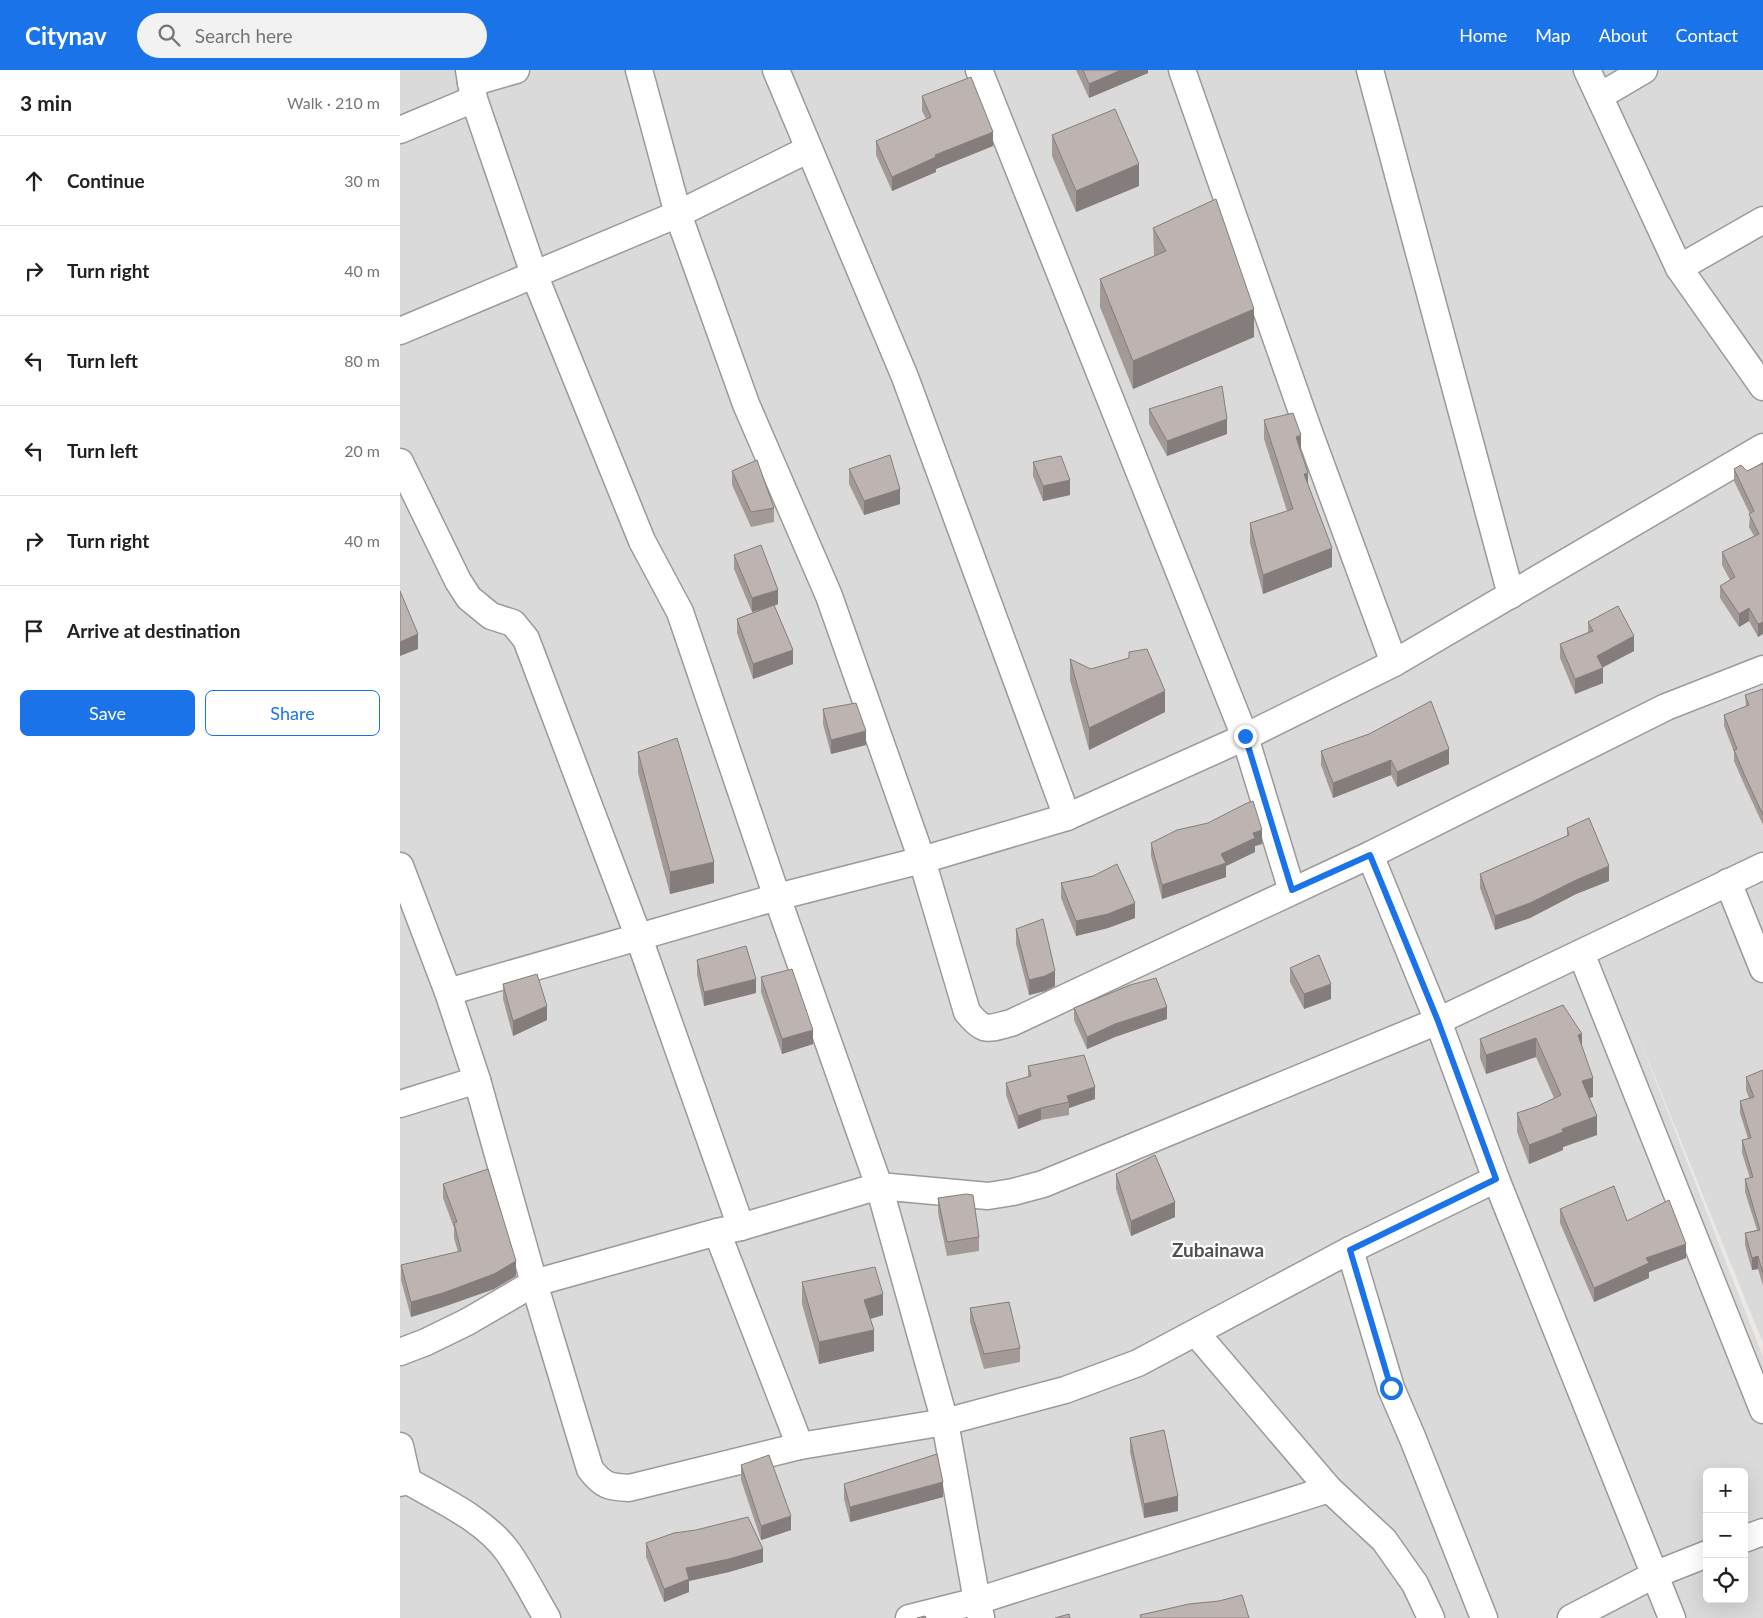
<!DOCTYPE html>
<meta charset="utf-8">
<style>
:root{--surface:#fff;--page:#f2f2f2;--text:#202124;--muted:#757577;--line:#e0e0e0;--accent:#1a73e8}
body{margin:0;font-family:Lato,sans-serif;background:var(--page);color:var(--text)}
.controls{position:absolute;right:15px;bottom:15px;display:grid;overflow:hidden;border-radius:8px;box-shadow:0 5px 20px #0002}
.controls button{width:45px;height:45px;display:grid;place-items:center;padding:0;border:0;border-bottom:1px solid var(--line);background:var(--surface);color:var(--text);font:25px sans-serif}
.stop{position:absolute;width:15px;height:15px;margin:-11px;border:4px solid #1a73e8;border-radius:50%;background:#fff}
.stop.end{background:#1a73e8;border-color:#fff;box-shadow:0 1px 5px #0008}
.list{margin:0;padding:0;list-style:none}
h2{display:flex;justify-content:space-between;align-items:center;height:65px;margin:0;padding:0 20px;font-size:21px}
h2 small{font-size:16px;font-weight:400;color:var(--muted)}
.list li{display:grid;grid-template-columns:32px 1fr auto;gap:15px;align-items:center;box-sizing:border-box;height:90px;padding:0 20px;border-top:1px solid var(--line)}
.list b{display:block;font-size:19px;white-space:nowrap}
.list em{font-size:16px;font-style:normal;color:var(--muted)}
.actions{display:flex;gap:10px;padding:15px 20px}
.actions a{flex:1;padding:11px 0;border:1px solid var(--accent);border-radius:8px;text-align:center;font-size:18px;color:var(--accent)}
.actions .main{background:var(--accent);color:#fff}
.icon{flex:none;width:28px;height:28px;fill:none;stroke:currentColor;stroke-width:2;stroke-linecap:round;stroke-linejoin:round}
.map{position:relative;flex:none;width:1363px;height:1548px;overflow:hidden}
header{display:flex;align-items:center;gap:30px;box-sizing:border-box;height:70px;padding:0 25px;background:var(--accent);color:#fff}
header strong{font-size:24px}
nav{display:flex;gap:28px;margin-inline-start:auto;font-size:18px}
.search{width:350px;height:45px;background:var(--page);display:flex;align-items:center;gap:12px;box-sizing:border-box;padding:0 18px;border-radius:28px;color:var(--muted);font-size:19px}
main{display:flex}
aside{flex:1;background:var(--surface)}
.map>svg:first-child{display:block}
.residential{fill:#dbdada;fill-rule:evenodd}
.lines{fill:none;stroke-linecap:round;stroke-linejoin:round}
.minor-casing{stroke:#9a9a9a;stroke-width:29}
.minor{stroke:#fff;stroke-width:26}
.wall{fill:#a39a98}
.shaded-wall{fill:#847d7c}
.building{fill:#bdb3b1;stroke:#847d7c}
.route{stroke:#1a73e8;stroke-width:6}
.labels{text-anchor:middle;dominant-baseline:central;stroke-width:4.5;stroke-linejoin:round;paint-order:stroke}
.district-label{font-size:19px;font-weight:bold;fill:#505050;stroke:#fff}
</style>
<header>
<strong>Citynav</strong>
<div class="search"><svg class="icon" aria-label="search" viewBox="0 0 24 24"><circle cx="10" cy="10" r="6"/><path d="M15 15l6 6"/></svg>Search here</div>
<nav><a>Home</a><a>Map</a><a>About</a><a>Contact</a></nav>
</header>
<main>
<aside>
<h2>3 min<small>Walk · 210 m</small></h2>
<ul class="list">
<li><svg class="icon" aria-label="ahead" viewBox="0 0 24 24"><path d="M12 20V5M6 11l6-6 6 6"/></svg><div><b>Continue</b></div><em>30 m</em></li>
<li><svg class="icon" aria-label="right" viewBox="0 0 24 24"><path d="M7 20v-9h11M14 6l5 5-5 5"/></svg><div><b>Turn right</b></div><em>40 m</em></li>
<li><svg class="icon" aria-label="left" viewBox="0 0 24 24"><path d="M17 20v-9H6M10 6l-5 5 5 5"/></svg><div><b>Turn left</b></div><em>80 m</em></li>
<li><svg class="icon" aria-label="left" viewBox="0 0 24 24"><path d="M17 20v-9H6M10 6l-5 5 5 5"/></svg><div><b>Turn left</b></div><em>20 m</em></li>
<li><svg class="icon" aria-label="right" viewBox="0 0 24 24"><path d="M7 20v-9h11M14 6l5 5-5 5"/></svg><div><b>Turn right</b></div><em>40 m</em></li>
<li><svg class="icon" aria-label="arrive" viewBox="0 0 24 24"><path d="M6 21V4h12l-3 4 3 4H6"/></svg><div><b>Arrive at destination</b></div></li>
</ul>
<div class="actions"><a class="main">Save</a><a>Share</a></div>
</aside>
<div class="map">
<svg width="1363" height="1548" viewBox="0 0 1363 1548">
<rect width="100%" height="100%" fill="#ede8e4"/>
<path class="residential" d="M0,0H1363V1273L1235,958L1363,1287V1548H0ZM1307,1402H1344V1529H1307Z"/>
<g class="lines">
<defs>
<g id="minor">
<polyline points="69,0 74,29 134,204 242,471 280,542 377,827 479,1116 545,1352 577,1531 929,1419"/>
<path d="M239,0L278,144L346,334L429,526L522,790L567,942C584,963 587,959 611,953L970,785L1266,637L1363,599"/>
<polyline points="376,0 505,307 667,747"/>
<polyline points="579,0 845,667 892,821"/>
<polyline points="782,0 908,359 994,593"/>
<polyline points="970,0 1111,525"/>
<polyline points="1187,0 1279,198 1363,317"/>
<polyline points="71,13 116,0"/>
<polyline points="1200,26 1244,0"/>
<polyline points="0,60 74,29"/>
<polyline points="1279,198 1363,150"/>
<polyline points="0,261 278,144 409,79"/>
<polyline points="0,392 58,511 69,528 91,546 113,553 126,569 239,868 341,1157"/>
<polyline points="970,785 1038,951 1096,1109 1272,1548"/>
<path d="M0,796L48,922L77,1010L134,1213L190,1399C203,1416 209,1417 229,1418L400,1376L545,1352L665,1320L738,1293L950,1180L1096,1109"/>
<polyline points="1328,812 1363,899"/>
<polyline points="1181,883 1363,1340"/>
<polyline points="48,922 377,827 522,790 667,747 845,667 994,593 1363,377"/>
<polyline points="0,1034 77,1010"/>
<polyline points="317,1162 400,1376"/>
<polyline points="950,1180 991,1318 1013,1369 1084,1548"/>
<polyline points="796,1263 929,1419 984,1470 1015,1514 1031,1548"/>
<polyline points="0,1282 26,1272 67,1252 134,1213 317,1162 341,1157 479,1116 588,1126 613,1122 643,1114 1038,951 1363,796"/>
<polyline points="0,1376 8,1411"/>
<path d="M0,1413L8,1411C41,1430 84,1449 108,1482C122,1502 134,1526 147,1548"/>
<polyline points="1344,1469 1363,1462"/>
<polyline points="509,1548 577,1531 581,1547"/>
<polyline points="1171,1548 1254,1505 1307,1484"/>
</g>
</defs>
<use href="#minor" class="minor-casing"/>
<use href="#minor" class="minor"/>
</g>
<g class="wall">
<polygon points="676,0 748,0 748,3 689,28"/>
<polygon points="522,26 593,76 536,99 536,102 492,121 476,85 476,71 526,49 522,41"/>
<polygon points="652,65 739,116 676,142 652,86"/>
<polygon points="753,158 854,267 733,319 700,237 700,209 754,187"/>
<polygon points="749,339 827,364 767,386 749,354"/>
<polygon points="864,350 901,382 908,414 932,497 863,524 850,473 850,453 887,441 864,369"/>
<polygon points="633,392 670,425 643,431 633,406"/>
<polygon points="1363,393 1358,567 1349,551 1339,557 1320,528 1320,516 1330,510 1322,495 1322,482 1354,466 1349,457 1350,444 1334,411 1334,399 1347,401"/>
<polygon points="449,399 500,434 464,445 449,414"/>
<polygon points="332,401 374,438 374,452 351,457 332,415"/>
<polygon points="334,485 378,534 374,536 393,594 353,609 337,563 337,549 361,539 352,542 334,499"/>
<polygon points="1188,552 1234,581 1202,598 1203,613 1175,624 1160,588 1160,574 1188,562"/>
<polygon points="670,589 765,642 689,680 670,610"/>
<polygon points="1363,619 1363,755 1344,714 1334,691 1334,682 1324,656 1324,645 1346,637 1345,625"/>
<polygon points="423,639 466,675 431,684 423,654"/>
<polygon points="921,681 1049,694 997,717 991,705 933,728 921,695"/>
<polygon points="238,682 314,813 270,824 238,703"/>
<polygon points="1167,758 1209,811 1176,824 1130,848 1095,860 1080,818 1080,804 1167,766"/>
<polygon points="751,773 862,774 855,776 855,782 826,796 826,807 762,829 751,786"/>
<polygon points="693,806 735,848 708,858 676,866 661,828 661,813"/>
<polygon points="616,859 655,916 645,921 629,925 616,874"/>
<polygon points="297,890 356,923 304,936 297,905"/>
<polygon points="890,898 931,929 904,939 890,912"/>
<polygon points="361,907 413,974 382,984 361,922"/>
<polygon points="103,914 147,950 113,966 103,929"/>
<polygon points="1163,935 1182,978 1193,1027 1189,1028 1197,1065 1163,1077 1163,1080 1129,1094 1117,1062 1117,1043 1138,1036 1154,1028 1136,987 1086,1004 1080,988 1080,969"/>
<polygon points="674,938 767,949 715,967 687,979 674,950"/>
<polygon points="628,996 695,1029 669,1038 669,1045 641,1050 618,1059 606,1025 606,1013 628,1007"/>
<polygon points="1363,1000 1363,1216 1358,1199 1352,1200 1345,1175 1345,1163 1357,1160 1345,1122 1345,1109 1350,1108 1342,1083 1342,1070 1348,1069 1340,1043 1340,1031 1349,1028 1346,1020 1346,1007"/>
<polygon points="716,1104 775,1147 731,1166 716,1119"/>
<polygon points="43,1114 116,1206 94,1219 43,1237 11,1247 1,1210 1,1195 58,1182 54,1168 54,1158 43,1128"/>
<polygon points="538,1128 579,1167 579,1181 547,1186 538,1143"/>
<polygon points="1160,1139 1227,1151 1286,1188 1249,1202 1249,1208 1194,1232 1160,1153"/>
<polygon points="402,1212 483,1245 470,1249 474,1281 419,1294 402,1234"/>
<polygon points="570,1238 620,1278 620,1292 584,1299 570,1252"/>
<polygon points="730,1368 778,1441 744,1448 730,1382"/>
<polygon points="341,1395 391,1460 361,1470 341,1410"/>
<polygon points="444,1414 543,1427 450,1452 444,1429"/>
<polygon points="246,1473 363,1492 329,1502 289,1511 289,1522 264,1532 246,1487"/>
</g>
<g class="shaded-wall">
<polygon points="721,0 748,0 748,3 689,28 689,14"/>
<polygon points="593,62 593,76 536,99 536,102 492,121 492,107 535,85"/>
<polygon points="739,94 739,116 676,142 676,121"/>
<polygon points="854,239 854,267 733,319 733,291"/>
<polygon points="827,349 827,364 767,386 767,371"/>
<polygon points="901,365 901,384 896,367"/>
<polygon points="908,403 908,422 904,404"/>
<polygon points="670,410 670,425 643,431 643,416"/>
<polygon points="500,419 500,434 464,445 464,431"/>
<polygon points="932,478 932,497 863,524 863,505"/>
<polygon points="378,520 378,534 352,542 352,528"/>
<polygon points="1349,538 1349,551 1339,557 1339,544"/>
<polygon points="1363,552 1363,564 1358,567 1358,554"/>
<polygon points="18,564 18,579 0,586 0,572"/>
<polygon points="1234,566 1234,581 1197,600 1197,586"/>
<polygon points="393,580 393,594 353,609 353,594"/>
<polygon points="1203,598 1203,613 1175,624 1175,609"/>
<polygon points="765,621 765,642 689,680 689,658"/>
<polygon points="466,661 466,675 431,684 431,670"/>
<polygon points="1049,679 1049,694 997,717 997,702"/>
<polygon points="991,690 991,705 933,728 933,713"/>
<polygon points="862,760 862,774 855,776 855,782 826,796 826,807 762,829 762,815 821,784 853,763"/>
<polygon points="314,792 314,813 270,824 270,802"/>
<polygon points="1209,796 1209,811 1176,824 1130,848 1095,860 1095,846"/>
<polygon points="735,833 735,848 708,858 676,866 676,851"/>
<polygon points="655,901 655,916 645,921 629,925 629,910"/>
<polygon points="356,909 356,923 304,936 304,922"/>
<polygon points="931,914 931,929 904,939 904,924"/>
<polygon points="147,936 147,950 113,966 113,951"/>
<polygon points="767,937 767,949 715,967 687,979 687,967 715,954"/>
<polygon points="413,960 413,974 382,984 382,969"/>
<polygon points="1182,964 1182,982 1178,965"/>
<polygon points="1136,968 1136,987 1086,1004 1086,985"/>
<polygon points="1193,1008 1193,1027 1182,1030 1182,1011"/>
<polygon points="695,1017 695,1029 669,1038 669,1032 667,1026"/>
<polygon points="641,1038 641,1050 618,1059 618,1046"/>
<polygon points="1197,1046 1197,1065 1163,1077 1163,1080 1129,1094 1129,1075 1162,1059"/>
<polygon points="775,1132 775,1147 731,1166 731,1151"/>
<polygon points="1286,1174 1286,1188 1249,1202 1249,1208 1194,1232 1194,1218 1246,1188"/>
<polygon points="1358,1186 1358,1199 1352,1200 1352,1188"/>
<polygon points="116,1191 116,1206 94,1219 43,1237 11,1247 11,1232"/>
<polygon points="483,1224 483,1245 464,1251 464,1230"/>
<polygon points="474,1260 474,1281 419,1294 419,1272"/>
<polygon points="543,1412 543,1427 450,1452 450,1437"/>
<polygon points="778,1426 778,1441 744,1448 744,1434"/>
<polygon points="391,1446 391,1460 361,1470 361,1456"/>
<polygon points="363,1479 363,1492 329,1502 289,1511 289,1522 264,1532 264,1519 286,1498"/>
</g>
<g class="building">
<polygon points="683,0 721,0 689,14"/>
<polygon points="571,7 593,62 535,85 536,87 492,107 476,71 531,47 522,26"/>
<polygon points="715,39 739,94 676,121 652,65"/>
<polygon points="816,129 854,239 733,291 700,209 766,181 753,158"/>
<polygon points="822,316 827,349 767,371 749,339"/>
<polygon points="893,343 901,365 896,367 908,403 904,404 932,478 863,505 850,453 893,439 864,350"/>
<polygon points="490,385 500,419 464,431 449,399"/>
<polygon points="661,386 670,410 643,416 633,392"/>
<polygon points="357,390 374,438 351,442 332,401"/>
<polygon points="1363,393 1363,552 1358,554 1349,538 1339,544 1320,516 1335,507 1322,482 1359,464 1349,444 1354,441 1334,399 1341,395 1347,401"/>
<polygon points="361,475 378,520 352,528 334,485"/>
<polygon points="0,521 18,564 0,572"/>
<polygon points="374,535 393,580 353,594 337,549"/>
<polygon points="1218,536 1234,566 1197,586 1203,598 1175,609 1160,574 1193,561 1188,552"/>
<polygon points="747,579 765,621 689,658 670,589 691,599 729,588 729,582"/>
<polygon points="1363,619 1363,745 1344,704 1334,680 1337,679 1324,645 1349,635 1345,625"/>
<polygon points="1031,631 1049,679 997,702 991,690 933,713 921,681 969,664"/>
<polygon points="456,633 466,661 431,670 423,639"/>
<polygon points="277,668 314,792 270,802 238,682"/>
<polygon points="853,731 862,760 853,763 855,768 821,784 826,793 762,815 751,773 777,760 808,753 845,734"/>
<polygon points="1189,748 1209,796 1176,810 1130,833 1095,846 1080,804 1169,765 1167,758"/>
<polygon points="717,794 735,833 708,844 676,851 661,813 693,806"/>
<polygon points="643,849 655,901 645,906 629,910 616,859"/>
<polygon points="346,876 356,909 304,922 297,890"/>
<polygon points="919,885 931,914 904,924 890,898"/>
<polygon points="392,899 413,960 382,969 361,907"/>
<polygon points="137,904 147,936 113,951 103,914"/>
<polygon points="756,908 767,937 715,954 687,967 674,938 730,915"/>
<polygon points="1163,935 1182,964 1178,965 1193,1008 1182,1011 1197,1046 1162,1059 1163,1062 1129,1075 1117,1043 1138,1036 1161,1025 1136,968 1086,985 1080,969"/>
<polygon points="684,985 695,1017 667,1026 669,1032 641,1038 618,1046 606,1013 631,1006 628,996"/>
<polygon points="1363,1000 1363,1204 1358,1186 1352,1188 1345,1163 1360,1160 1345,1109 1353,1107 1342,1070 1351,1068 1340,1031 1354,1027 1346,1007"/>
<polygon points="755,1085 775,1132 731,1151 716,1104"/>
<polygon points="88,1099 116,1191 94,1204 43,1223 11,1232 1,1195 61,1181 54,1153 57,1152 43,1114"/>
<polygon points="1214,1116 1227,1151 1269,1130 1286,1174 1246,1188 1249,1193 1194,1218 1160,1139"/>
<polygon points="566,1124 573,1125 579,1167 547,1172 538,1128"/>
<polygon points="475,1197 483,1224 464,1230 474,1260 419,1272 402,1212"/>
<polygon points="609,1232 620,1278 584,1284 570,1238"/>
<polygon points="764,1360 778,1426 744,1434 730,1368"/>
<polygon points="537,1384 543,1412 450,1437 444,1414"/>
<polygon points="369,1385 391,1446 361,1456 341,1395"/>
<polygon points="348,1447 363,1479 329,1489 286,1498 289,1509 264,1519 246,1473 274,1463 296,1460"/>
<polygon points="842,1525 849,1548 741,1548 740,1545 789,1534 819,1531"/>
<polygon points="669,1544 670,1548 655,1548"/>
<polygon points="525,1546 526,1548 517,1548"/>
</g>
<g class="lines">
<polyline class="route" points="845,666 892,820 970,785 1038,951 1096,1109 950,1180 991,1318"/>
</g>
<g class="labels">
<g class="district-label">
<text x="818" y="1179">Zubainawa</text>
</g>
</g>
</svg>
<div class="controls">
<button>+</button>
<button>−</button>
<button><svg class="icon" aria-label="locate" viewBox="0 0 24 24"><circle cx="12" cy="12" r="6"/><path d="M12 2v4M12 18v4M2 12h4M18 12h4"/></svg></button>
</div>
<div class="stop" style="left:991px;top:1318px"></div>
<div class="stop end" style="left:845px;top:666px"></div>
</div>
</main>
